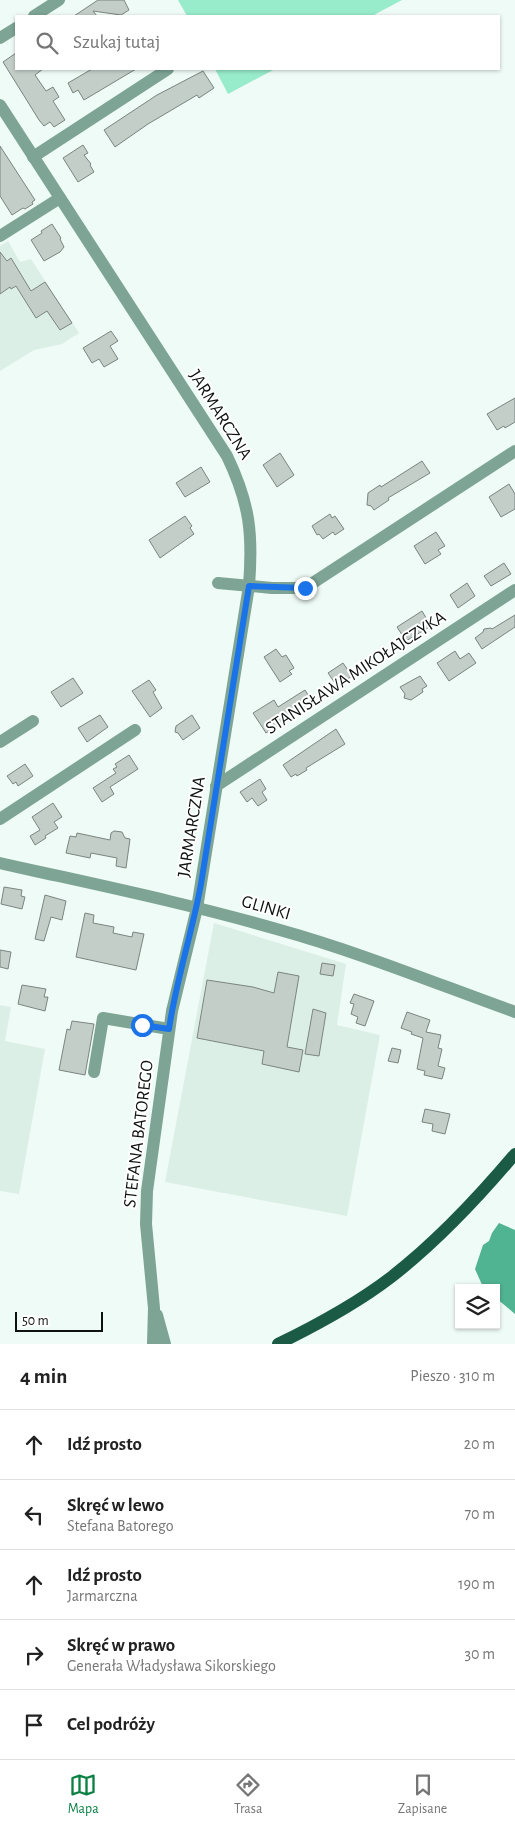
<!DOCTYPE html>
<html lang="pl">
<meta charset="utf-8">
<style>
:root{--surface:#fff;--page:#f2f2f2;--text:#222;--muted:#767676;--line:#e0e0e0;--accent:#0b8043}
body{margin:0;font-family:"Alegreya Sans",sans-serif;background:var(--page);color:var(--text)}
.controls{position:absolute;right:15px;bottom:15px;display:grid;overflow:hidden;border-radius:0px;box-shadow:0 1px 4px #0004}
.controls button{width:45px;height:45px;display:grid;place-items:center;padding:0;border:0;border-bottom:1px solid var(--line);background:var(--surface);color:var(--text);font:25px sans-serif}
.scale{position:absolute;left:15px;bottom:12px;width:88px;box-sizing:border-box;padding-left:5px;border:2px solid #0e1210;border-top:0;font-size:14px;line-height:18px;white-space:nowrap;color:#0e1210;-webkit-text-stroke:4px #fff;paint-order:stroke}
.stop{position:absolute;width:15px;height:15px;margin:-11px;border:4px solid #1a73e8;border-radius:50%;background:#fff}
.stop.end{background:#1a73e8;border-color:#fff;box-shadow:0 1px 5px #0008}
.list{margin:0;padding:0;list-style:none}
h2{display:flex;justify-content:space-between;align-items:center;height:65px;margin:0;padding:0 20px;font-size:21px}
h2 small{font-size:16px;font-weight:400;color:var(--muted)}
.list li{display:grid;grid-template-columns:32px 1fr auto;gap:15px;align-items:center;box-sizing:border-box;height:70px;padding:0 20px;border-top:1px solid var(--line)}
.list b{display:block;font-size:19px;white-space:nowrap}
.list p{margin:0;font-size:16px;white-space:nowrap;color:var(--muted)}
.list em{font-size:16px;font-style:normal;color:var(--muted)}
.icon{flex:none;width:28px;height:28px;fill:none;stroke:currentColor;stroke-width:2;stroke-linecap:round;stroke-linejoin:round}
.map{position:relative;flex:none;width:515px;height:1344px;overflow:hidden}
.search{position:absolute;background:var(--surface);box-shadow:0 1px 4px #0004;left:15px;right:15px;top:15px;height:55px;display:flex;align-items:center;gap:12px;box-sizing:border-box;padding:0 18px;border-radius:0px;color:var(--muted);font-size:19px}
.sheet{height:415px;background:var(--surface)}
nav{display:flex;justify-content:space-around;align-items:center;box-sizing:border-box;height:70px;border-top:1px solid var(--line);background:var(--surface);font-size:14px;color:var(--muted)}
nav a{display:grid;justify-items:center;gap:2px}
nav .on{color:var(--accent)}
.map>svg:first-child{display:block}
.built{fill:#dcefe7}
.green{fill:#98ebcb}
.water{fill:#50b391}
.building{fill:#c3cec9;stroke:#7b8480}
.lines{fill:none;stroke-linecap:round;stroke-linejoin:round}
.minor{stroke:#7da494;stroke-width:12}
.major{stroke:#1b5b46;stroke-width:12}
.route{stroke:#1a73e8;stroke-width:6}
.labels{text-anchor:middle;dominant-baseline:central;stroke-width:4;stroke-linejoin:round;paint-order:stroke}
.street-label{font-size:18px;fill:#0e1210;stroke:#fff}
</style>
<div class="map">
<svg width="515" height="1344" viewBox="0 0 515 1344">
<rect width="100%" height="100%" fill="#effbf6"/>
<g class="built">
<polygon points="8,241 20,262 31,259 79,333 62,344 34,350 0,371 0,246"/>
<polygon points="214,923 346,964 337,1025 380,1035 347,1216 165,1182"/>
<polygon points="0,1005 11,1007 5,1041 45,1049 19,1194 0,1191"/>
</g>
<g class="green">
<polygon points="178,0 402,0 372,16 187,16"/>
<polygon points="215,69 275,69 228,94"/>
</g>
<polygon class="water" points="499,1223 515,1230 515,1314 496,1298 496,1288 483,1287 475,1269 483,1245 489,1241 492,1233"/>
<g class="building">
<polygon points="98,0 124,0 129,10 121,15 93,11 97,16 74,16"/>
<polygon points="16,53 16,69 43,69 35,75 46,91 53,87 59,97 53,101 65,120 54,127 50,122 44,126 39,120 3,62"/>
<polygon points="92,69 136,69 84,100 78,90 73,93 68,83"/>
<polygon points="203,71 214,88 199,98 197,95 148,124 115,147 104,130 157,95"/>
<polygon points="83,145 88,153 84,155 91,164 90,165 94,172 78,182 63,158"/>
<polygon points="0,146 35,200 32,202 33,204 25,209 23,208 12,215 0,196"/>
<polygon points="52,224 61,238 60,239 64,247 60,252 44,261 31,240 42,233 41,231"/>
<polygon points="0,252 7,261 11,258 31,291 45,282 72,323 60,330 47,311 36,318 16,286 11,289 10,287 0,294"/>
<polygon points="111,331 118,341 110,346 118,359 104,367 99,359 92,363 83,348"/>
<polygon points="515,398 515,422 505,428 504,426 497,430 487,414"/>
<polygon points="280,453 294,475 277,487 263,465"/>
<polygon points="422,461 430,473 388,498 389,500 374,510 371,506 367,505 368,493 380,485 381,487"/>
<polygon points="201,467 210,482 185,497 176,483"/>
<polygon points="509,484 515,494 515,509 501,517 489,497"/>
<polygon points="330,514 332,518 335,516 344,529 335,535 333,532 323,539 319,534 317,535 312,526"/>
<polygon points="185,516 192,526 190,528 194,534 160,558 149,540"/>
<polygon points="436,532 445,546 438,550 441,554 425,564 414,546"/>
<polygon points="504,563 511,574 491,586 484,576"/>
<polygon points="467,583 475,596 458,608 450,595"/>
<polygon points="422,611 431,626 406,641 397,627"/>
<polygon points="515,615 515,627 482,649 475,638 483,632 484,629 491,628 492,629"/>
<polygon points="276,649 282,657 286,655 294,668 289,671 292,674 280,682 264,657"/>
<polygon points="455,651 460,659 469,653 476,663 449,681 437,663"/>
<polygon points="343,663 352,676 337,686 328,673"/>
<polygon points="420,676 427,686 422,689 423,692 411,700 404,698 405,694 400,687"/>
<polygon points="73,678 83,693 61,707 51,692"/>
<polygon points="149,680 156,690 153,692 162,708 150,717 132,691"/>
<polygon points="305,690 313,703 307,706 307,711 302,710 266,733 253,713 274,700 278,707"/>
<polygon points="100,715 108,727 87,742 78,728"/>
<polygon points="192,715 200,728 183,740 178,733 175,732 176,726"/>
<polygon points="336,729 345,744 306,768 307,770 297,776 296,774 291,777 283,765"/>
<polygon points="129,755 138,769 110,787 114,794 102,802 93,788 116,773 113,769 117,767 115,764"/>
<polygon points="25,764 33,776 18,786 16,782 13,784 7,776"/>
<polygon points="260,779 266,789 262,792 267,800 258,806 252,798 247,802 240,792"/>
<polygon points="53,803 62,817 54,822 58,828 45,836 46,838 35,845 30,836 40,830 32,817"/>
<polygon points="114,831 122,832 125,838 130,839 126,868 116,866 117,858 91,853 90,858 66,853 70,836 76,837 77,833 110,840 111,833"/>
<polygon points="4,887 22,890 21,896 25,897 22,909 1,904"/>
<polygon points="45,895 66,901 62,920 51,917 44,941 35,939"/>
<polygon points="85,913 94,915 93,923 114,927 113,933 132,937 133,932 144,934 136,970 76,957"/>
<polygon points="0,950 11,952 8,969 0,967"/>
<polygon points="322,963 335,965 333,976 320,974"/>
<polygon points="278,972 299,976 287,1047 303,1050 299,1072 262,1064 264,1051 197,1038 207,980 253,987 274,993"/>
<polygon points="22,985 46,989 44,997 48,997 45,1011 18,1004"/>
<polygon points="354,994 374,1001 365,1026 356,1023 358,1017 351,1014 354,1004 350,1003"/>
<polygon points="313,1009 326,1013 319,1056 305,1054"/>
<polygon points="407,1012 430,1020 426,1032 441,1035 438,1048 442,1049 438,1066 445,1068 442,1079 424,1075 425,1071 417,1069 423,1038 411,1034 412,1032 401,1028"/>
<polygon points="72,1021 94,1024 85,1075 59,1070 67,1029 70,1030"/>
<polygon points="392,1048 401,1050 398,1063 388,1061"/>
<polygon points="425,1109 450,1114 445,1134 432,1131 433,1124 422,1122"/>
</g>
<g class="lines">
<g class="minor">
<polyline points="34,16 59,0"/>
<polyline points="0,38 16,28"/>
<path d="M0,105L227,456C250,504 253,534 249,586L197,908L172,1011L147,1191L146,1224L154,1308L153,1344"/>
<polyline points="33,157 168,69"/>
<polyline points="0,236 60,198"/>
<polyline points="218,583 272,588 305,588 515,451"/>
<polyline points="0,742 33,721"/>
<polyline points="216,786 515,590"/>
<polyline points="0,819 135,730"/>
<path d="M0,863C93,884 187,903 280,930C359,952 437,984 515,1012"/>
<polyline points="94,1072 103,1018 169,1029"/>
<polyline points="157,1315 165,1344"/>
</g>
<path class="major" d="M278,1344C317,1325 356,1304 390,1278C437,1242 477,1199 515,1154"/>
</g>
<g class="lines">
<path class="route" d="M142,1025L169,1029C176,981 192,933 201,884L249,586L305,588"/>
</g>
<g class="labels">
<g class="street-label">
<text transform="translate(220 415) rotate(58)">JARMARCZNA</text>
<text transform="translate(356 673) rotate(-33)">STANISŁAWA MIKOŁAJCZYKA</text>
<text transform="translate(192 827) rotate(-81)">JARMARCZNA</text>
<text transform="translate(266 908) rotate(16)">GLINKI</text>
<text transform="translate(139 1134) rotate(-83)">STEFANA BATOREGO</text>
</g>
</g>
</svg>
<div class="controls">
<button><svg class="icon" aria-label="layers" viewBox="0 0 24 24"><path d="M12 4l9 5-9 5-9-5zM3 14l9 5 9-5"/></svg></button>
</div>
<div class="scale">50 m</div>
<div class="stop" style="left:142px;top:1025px"></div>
<div class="stop end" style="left:305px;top:588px"></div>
<div class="search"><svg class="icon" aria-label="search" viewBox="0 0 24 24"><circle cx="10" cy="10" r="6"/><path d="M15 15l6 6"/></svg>Szukaj tutaj</div>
</div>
<section class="sheet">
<h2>4 min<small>Pieszo · 310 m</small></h2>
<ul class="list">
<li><svg class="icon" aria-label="ahead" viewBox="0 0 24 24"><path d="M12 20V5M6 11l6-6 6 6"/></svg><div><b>Idź prosto</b></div><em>20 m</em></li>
<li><svg class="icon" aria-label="left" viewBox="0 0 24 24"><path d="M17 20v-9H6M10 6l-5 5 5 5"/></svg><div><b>Skręć w lewo</b><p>Stefana Batorego</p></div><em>70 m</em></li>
<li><svg class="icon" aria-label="ahead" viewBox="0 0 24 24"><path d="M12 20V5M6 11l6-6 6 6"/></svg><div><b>Idź prosto</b><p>Jarmarczna</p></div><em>190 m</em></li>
<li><svg class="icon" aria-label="right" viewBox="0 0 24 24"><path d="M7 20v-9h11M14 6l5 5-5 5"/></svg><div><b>Skręć w prawo</b><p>Generała Władysława Sikorskiego</p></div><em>30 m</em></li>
<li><svg class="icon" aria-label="arrive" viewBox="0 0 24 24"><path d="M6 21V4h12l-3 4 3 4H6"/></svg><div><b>Cel podróży</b></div></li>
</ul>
</section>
<nav>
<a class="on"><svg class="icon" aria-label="map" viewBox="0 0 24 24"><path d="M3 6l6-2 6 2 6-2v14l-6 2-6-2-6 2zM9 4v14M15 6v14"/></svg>Mapa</a>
<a><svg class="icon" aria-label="directions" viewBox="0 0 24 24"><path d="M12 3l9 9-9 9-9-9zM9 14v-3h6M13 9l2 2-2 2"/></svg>Trasa</a>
<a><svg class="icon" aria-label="saved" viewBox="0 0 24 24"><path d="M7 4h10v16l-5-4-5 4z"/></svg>Zapisane</a>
</nav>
